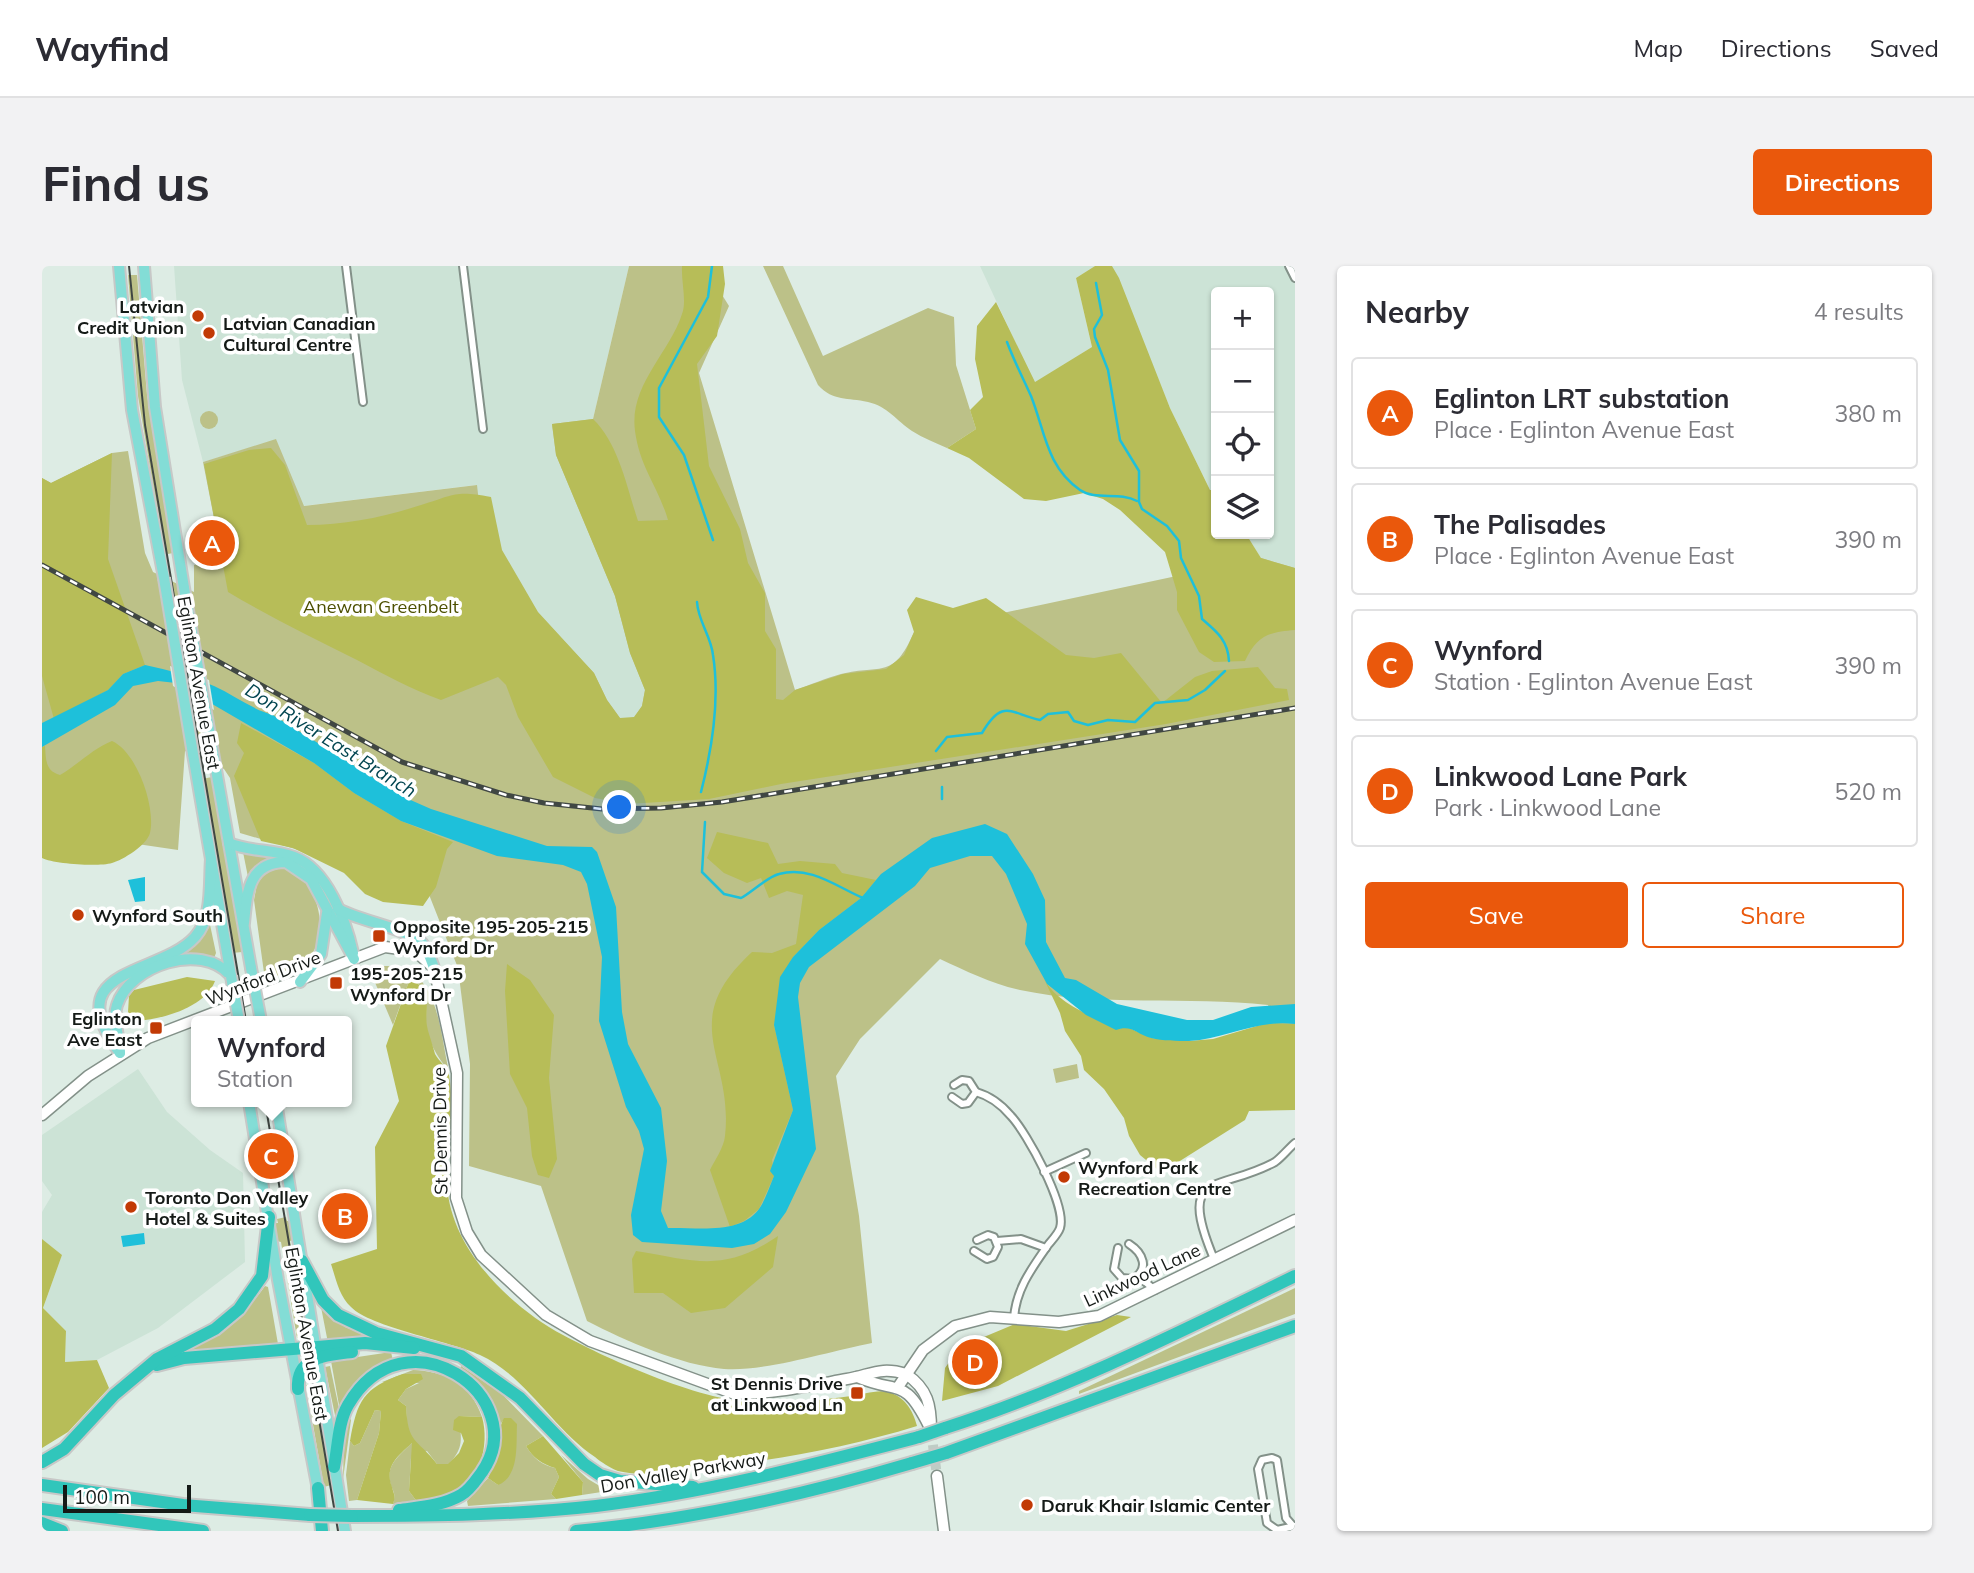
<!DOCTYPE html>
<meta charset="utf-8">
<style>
:root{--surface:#fff;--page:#f2f2f3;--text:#2b2b33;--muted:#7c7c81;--line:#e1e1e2;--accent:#ea580c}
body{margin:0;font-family:Mulish,sans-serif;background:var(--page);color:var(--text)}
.controls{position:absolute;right:21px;top:21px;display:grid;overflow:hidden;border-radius:7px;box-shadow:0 2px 5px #0004}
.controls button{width:63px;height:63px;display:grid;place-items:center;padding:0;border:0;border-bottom:2px solid var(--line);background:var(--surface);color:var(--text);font:35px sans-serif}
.scale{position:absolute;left:21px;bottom:18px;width:128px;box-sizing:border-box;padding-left:7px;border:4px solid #151a17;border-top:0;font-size:19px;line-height:24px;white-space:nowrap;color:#151a17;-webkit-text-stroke:5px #fff;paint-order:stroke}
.you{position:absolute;left:578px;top:542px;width:24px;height:24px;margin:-18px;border:5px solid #fff;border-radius:50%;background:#1a73e8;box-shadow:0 0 0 10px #1a73e833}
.badge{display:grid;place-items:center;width:46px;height:46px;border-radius:50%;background:var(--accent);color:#fff;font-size:23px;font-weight:700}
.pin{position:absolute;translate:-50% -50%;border:4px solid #fff;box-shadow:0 2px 7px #0006}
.popup{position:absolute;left:149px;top:750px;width:161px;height:91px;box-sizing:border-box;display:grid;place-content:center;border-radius:7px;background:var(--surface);filter:drop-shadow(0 2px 5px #0005);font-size:23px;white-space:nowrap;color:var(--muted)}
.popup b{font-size:26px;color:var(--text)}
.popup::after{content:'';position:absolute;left:50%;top:100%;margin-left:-14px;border:14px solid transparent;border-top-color:var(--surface)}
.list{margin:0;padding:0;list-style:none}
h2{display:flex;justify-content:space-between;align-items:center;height:91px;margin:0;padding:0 28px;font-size:30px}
h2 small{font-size:23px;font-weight:400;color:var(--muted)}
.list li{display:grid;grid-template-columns:46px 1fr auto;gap:21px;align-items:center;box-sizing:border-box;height:112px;margin:0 14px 14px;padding:0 14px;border:2px solid var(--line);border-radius:7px}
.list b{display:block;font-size:26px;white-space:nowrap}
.list p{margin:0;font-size:23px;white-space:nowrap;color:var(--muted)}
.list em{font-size:23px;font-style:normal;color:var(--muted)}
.actions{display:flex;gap:14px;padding:21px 28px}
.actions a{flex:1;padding:16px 0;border:2px solid var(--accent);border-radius:7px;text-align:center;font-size:24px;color:var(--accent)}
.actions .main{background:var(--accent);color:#fff}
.icon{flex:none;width:38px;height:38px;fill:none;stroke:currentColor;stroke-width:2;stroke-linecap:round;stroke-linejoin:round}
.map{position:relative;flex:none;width:1253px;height:1265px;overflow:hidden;border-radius:7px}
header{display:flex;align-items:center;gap:42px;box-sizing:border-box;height:98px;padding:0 35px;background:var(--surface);border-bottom:2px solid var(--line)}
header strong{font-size:33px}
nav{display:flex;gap:38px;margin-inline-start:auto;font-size:24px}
.intro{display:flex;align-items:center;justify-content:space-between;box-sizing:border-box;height:168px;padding:0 42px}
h1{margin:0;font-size:49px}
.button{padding:18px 32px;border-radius:7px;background:var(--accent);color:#fff;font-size:24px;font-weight:700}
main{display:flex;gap:42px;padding:0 42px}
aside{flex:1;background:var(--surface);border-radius:7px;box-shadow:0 2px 5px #0004}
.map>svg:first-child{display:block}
.built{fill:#cce3d6}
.green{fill:#bcc188}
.forest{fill:#b7bd58}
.water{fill:#1ec0da}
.pier{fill:#ddece4}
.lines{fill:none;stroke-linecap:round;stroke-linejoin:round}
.stream{stroke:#1ec0da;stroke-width:2.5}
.secondary-tunnel{stroke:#bfccc5;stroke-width:10;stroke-dasharray:10 5;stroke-linecap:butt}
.street-casing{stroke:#839189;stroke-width:10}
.secondary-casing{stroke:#839189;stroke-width:13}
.primary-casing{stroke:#c7c8c7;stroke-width:14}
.highway-casing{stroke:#c7c8c7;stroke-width:16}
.street{stroke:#fff;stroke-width:6}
.secondary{stroke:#fff;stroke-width:10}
.primary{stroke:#83ddd6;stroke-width:10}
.highway{stroke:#31c6bb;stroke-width:12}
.tram{stroke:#404743;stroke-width:2}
.rail-casing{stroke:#404743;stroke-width:5}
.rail{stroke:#fff;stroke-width:2.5;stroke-dasharray:8;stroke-linecap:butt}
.primary-bridge-casing{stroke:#c7c8c7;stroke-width:14;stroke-linecap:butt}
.highway-bridge-casing{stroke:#c7c8c7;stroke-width:16;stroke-linecap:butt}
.primary-bridge{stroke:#83ddd6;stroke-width:10}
.highway-bridge{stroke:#31c6bb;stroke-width:12}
.poi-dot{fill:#c23a05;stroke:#fff;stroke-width:2.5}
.labels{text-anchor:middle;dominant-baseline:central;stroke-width:7;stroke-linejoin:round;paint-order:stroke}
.poi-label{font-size:18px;font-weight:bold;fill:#151a17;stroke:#fff;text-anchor:start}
.park-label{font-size:18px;fill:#4c4f00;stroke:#fff}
.street-label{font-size:18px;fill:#151a17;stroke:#fff}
.water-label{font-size:19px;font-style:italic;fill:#024550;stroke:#fff}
</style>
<header>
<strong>Wayfind</strong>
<nav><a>Map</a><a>Directions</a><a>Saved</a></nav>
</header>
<div class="intro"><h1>Find us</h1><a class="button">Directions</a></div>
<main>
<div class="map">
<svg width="1253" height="1265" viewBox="0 0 1253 1265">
<rect width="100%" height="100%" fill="#ddece4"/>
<g class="built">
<polygon points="132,0 587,0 551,153 510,158 514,189 573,330 588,387 603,424 600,440 592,452 578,452 565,434 552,407 443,290 434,219 261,240 234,174 161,196 140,114"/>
<polygon points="938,0 1053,0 1034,12 1050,81 992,117"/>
<polygon points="1070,0 1253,0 1253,302 1219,292 1204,268 1227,268 1227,26 1174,26 1174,224 1168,224 1128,142"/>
<polygon points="175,257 183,292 153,298 146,264"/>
<polygon points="96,803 125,846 168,884 201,907 203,996 116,1062 55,1094 23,1096 24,1065 1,1042 20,989 0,973 0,946 10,929 0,915 0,869"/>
</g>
<g class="green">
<path d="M587,0H662L687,40L657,107L753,424C768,419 784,412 799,408C841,398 851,414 872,366L1219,292L1253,302V819L1226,739C1146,730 1058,741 978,724C950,718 924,705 898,693L818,773L794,810L817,950L830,1077C788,1085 723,1106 682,1103C638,1099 584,1075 545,1055L499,920L427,900L428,798L416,702L384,621L198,567L188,512L182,503L143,485L136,584L0,564V212L9,217L70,187L86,185L103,287L111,306L152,326V299L180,293L161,196L234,173L262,240L435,219L443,290L552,407L565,434L578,452H592L600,440L603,424L588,387L573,330L514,189L510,158L551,153Z"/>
<path d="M721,0H741L781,90L886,42L912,51L914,99L934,163L905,182C894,177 881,172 870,165C855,155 845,140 826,136C805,131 792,136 776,119Z"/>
<polygon points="86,9 95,9 105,129 131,287 126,288 122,284 96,130"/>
<circle cx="167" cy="154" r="9"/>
<polygon points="170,511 200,686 190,687 160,513"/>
<polygon points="201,586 237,591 206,611"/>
<path d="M240,602C275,608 290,666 267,692C256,705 239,708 223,714L212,634L215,618L224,606Z"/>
<polygon points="167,654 174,687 172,692 136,689"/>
<path d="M355,700C398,710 398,770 407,805C396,792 384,773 384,755C384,734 388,732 373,714L366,718L351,759L329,707L341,700Z"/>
<polygon points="1035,798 1037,812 1014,817 1011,803"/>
<polygon points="244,951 245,955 249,955 251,974 248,975 264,1070 255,1072 239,976 235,975 232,957 236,957 235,953"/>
<path d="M223,1020L226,1021L236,1078L146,1088L144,1083C178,1067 202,1051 223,1020Z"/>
<polygon points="1253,1022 1253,1048 1037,1128 1037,1125"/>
<polygon points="279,1041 303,1061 325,1070 325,1074 286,1077"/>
<polygon points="349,1086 351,1095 302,1141 297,1139 289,1095"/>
<polygon points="288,1100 298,1147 294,1154 283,1101"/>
<path d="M419,1100L460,1128L501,1170L484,1180C491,1192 500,1199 513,1202L517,1211L509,1228L514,1233L426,1240L425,1235L446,1212L456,1219L469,1152H463L457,1160C452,1133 440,1119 418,1104Z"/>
<path d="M371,1104C403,1105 429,1118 440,1151L417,1150C419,1173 423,1181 406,1199L395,1198L385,1185L369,1192L367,1225L376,1237L351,1238C353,1230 353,1229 350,1222C341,1200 357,1190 371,1176L365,1166L364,1140L356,1134L364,1123L377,1117L340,1116Z"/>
<polygon points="271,1118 289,1219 282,1221 264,1119"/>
<polygon points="333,1144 339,1145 337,1167 315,1234 307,1235 304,1209 308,1175 312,1180 318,1177"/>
<polygon points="307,1151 309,1154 301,1213 302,1171"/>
<polygon points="519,1189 546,1213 566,1225 540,1229 541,1216"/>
</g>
<g class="forest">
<path d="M640,0H681L683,18L675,70L655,98L667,200L698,263L706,297L723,327V365L734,383V433L741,434L753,424L801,408L844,403L862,389L872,366L865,344L874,331L911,342L944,332L1024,389L1052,392L1079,387L1120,437L1153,411L1170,405L1216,401L1233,422L1245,423L1247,434L1124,458L739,518L667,533L585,538L553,532L511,511L476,451L464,419L456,411L399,434C369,423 343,409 315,394C271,372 228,351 186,326L162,198L207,184L229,182L243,199L265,259C304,259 342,251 379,239C412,229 413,224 449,231L460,284L496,346L552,407L565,434L578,452L592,451L600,440L603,424L588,387L573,330L514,189L510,158L551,153C577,178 585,222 596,255L626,254C616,220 598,202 593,165C587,119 627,88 640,48C645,35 639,15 640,0Z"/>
<path d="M1053,0H1070L1077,12L1128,142L1168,224H1174V268H1204L1219,292L1253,302V364C1226,366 1215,370 1203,395L1172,396L1157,386L1135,344V326L1123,286L1078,244L1061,233L1042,227L1004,235L982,233L927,192L905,182L934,163L928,144L941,131L933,93L935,60L954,36L993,116L1050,81L1034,12Z"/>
<polygon points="70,187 66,293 103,399 81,408 66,424 12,453 0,410 0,212 9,217"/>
<polygon points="199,457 272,497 312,527 359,555 411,576 405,583 394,621 381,640 341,636 323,628 302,607 251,582 219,575 192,510 202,487 195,477"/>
<path d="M70,475C95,486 114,541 108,567C105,579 81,594 70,597C56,601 12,598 0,592V481L3,480C4,493 3,505 18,509C37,498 50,483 70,475Z"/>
<path d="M675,566L726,577L736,598L758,595L793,598L800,607L834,614L819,632L777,664L751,691L732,759L751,844L730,894L732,910L717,943L702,955L688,961L668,904C673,894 682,881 683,870C692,790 633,757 710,686L730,687L754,678L761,629L745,625L727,632L719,612L705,617L682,607L665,592Z"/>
<polygon points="465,698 488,714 512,749 507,812 515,893 507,912 496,909 490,890 485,842 468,808 463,725"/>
<path d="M145,711L173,715C163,741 122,753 95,755L86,746L87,730L92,724Z"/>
<path d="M1002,713C1016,739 1051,749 1074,763L1085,761L1110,772L1147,775L1171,773L1225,757L1253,758V844L1207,845L1203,854L1122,905L1115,903L1098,889L1087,870L1082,852L1062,823L1042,804L1039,790L1023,765L1018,747Z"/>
<path d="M373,714C394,739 379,743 387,768C389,774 391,781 393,788C397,796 406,801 407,809C413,843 406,876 405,910C403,977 465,1039 521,1069C569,1095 666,1138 720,1137C749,1137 780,1134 809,1130C820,1129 835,1123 846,1126C862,1130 871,1144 875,1160C804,1182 729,1195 655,1203C631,1206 601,1211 576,1205C568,1202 559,1196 553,1191C511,1163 484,1110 438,1089C408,1075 328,1061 309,1041C297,1030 294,1013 289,998L335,983L333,881L357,835L344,780L366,718Z"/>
<path d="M736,970L731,1001L683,1042L649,1047L621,1027H592L590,993L594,985C655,995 682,1007 736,970Z"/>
<polygon points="0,973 20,989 1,1042 24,1065 23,1096 55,1094 67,1122 26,1166 0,1182"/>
<polygon points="1075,1049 1089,1051 956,1120 900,1135 903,1102 918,1081 973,1058 1024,1065"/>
<path d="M361,1108H379L381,1113L364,1123L356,1134L364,1140C366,1179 374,1171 395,1198H406L417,1187L422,1175L419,1167L411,1164L412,1154L417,1150L440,1151C448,1179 438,1218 408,1230C398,1234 386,1235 376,1237L367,1225L370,1177C356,1190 342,1200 350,1221C352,1229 354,1230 351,1238L315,1234L337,1167L339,1145L333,1144L318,1177L312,1180L308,1175C315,1135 321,1122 361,1108Z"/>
<path d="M462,1152H469L475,1158C474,1178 478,1210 456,1219L446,1212C455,1194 455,1163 462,1152Z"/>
<path d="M501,1170L541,1216L540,1229L514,1233L509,1228L517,1211L513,1202C500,1198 491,1192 484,1180Z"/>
</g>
<g class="water">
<path d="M103,399C127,404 149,410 172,420C192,429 209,443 231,449L364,532L389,543L505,580L550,581L555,586L574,641L580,746L586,778L619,842L625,895L619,945L626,962C655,961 701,970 719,940C724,931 728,920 732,910L728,905L751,844L732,759L738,711L751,691L777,664L819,632L839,608L890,572L943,558L965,568L991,608L1003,634L1004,676L1023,712L1034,714L1075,738L1145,754H1171L1209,741L1253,738V758C1215,753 1184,773 1147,775C1135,775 1121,775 1109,772C1095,768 1089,758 1074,764L1044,749L1005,718L983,678L985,658L964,608L950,590H928L888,602L873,620L767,701L758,717L756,731L774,883L744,946L728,968L712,978L690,982L600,976L591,969L589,949L602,883L597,865L584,841L557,755L560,691L545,618L539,606L521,599L455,590L359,555L312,527L272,497L134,417L116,415L91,420L73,439L0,481V457L66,424L81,408Z"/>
<polygon points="103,611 103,635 93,636 86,614"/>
<polygon points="102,967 103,978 81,981 79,970"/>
</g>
<polygon class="pier" points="128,400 167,414 172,444 131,420"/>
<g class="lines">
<g class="stream">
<polyline points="670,0 666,31 617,122 617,151 642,189 671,274"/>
<path d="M1054,17L1060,49L1052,63L1053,71L1066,104L1078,174L1097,205V236L1100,243L1125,260L1137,275L1139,292L1157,330L1160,353C1174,365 1186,374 1187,395"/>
<path d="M965,76C972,95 981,112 989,130C1003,165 1004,200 1038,224C1054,235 1077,225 1095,235"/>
<path d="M655,336C656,355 669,370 671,389C678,433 670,483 659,526"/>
<path d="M894,485L905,471L940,467C961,431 969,448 998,454L1006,448L1026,446L1032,455L1046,459L1066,454L1093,456L1113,437L1146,434L1163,424L1183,405"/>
<polyline points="900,521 900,533"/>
<path d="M663,556L660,606L682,628L699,632C710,626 725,611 737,608C768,599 795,621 821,632"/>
</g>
<polyline class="secondary-tunnel" points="889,1164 895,1210"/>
<defs>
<g id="street">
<polyline points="304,0 321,136"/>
<polyline points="421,0 441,163"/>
<polyline points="1247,0 1253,12"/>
<path d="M934,826C948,830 959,838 969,850C985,867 1025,940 1018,962C1016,968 1010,974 1006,979C990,1002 974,1023 972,1052"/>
<polyline points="910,831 920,838 926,837 934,826 927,815 920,814 912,819"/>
<polyline points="1002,906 1044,887"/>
<polyline points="955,975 979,973 1004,982"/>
<path d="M1076,982L1072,1003L1080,1012L1091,1013C1108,1003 1101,987 1087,978"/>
<polyline points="932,985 945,993 951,991 956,981 952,971 946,969 935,974"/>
<path d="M1172,993C1134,902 1176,927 1233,896C1240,891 1246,883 1253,877"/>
<polyline points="1096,1010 1113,1024"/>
<polyline points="1251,1260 1244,1252 1235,1194 1230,1192 1220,1194 1216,1203 1225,1257 1235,1264 1253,1260"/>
</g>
<g id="secondary">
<path d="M0,849L46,810L106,772L343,681L373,685L392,702L415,807L414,932L425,966L439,989L504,1049L548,1075L690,1127C728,1129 767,1120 805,1113C829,1109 838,1100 864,1108C886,1123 889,1139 889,1164"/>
<path d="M815,1111C858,1129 862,1110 887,1160"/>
<polyline points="856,1121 881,1084 913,1060 948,1051 1017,1056 1057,1050 1253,954"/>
<polyline points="895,1210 902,1265"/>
</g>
<g id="primary">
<polyline points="77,0 90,144 122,312"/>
<polyline points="102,0 113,141 142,322"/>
<polyline points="151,488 189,710"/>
<polyline points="173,498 209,702"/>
<path d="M187,577C208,586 231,583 252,591C285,603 304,655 311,687"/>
<path d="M296,643C318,655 366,663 380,677C386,683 389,694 392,702"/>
<path d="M202,657C205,627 206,596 244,596L269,613L312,693"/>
<polyline points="258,716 279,688 285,647"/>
<path d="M78,787C13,701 118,710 153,671C171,651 167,619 169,593"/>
<path d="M78,787C78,772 70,753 75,739C88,699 159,676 188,709"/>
<polyline points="207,836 236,1014 277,1229"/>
<polyline points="234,836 303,1265"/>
</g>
<g id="highway">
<polyline points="260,995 281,1034 296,1049 334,1067 419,1090 478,1132 542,1198 558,1209 578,1215 651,1221"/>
<polyline points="115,1099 142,1092 323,1077 372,1082"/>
<path d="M256,1123C254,1090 285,1089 310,1086"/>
<path d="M903,1162C1025,1123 1138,1066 1253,1010"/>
<polyline points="904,1187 1253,1060"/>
<polyline points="0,1196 22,1183 72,1129 115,1093 173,1063 197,1043 220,1010 227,951"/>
<path d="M292,1201C296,1182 296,1156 306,1139C363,1041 492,1131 440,1206C434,1214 428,1224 419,1229C400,1240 378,1241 357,1244"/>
<polyline points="0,1219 141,1239 268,1249"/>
<polyline points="276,1222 280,1265"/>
<polyline points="0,1243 161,1265"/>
<path d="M310,1250C392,1250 473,1249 554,1240C664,1227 770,1199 877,1171"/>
<polyline points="0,1257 20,1265"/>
<path d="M534,1265C649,1254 759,1230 870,1197"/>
</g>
</defs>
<use href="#street" class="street-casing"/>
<use href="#secondary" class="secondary-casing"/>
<use href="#primary" class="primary-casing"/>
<use href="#highway" class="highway-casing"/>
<use href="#street" class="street"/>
<use href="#secondary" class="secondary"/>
<use href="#primary" class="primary"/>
<use href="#highway" class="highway"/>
<g class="tram">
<polyline points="87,0 103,159 204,755"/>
<polyline points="223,836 296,1265"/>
</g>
<defs>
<polyline id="rail" points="0,299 360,496 464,529 502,537 560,543 619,542 680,536 1253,442"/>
</defs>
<use href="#rail" class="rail-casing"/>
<use href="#rail" class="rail"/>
<defs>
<g id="primary-bridge">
<polyline points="122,312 151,488"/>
<polyline points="142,322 173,498"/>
<polyline points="209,702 219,755"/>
<polyline points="189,710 197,755"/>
</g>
<g id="highway-bridge">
<polyline points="877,1171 903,1162"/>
<polyline points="870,1197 904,1187"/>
<polyline points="268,1249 310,1250"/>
</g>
</defs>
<use href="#primary-bridge" class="primary-bridge-casing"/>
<use href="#highway-bridge" class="highway-bridge-casing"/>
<use href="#primary-bridge" class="primary-bridge"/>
<use href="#highway-bridge" class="highway-bridge"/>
</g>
<g class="poi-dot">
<circle cx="156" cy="50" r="7"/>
<circle cx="167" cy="67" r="7"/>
<circle cx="36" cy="649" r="7"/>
<rect x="330" y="663" width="14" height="14" rx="3.5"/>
<rect x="287" y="710" width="14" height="14" rx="3.5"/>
<rect x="107" y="755" width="14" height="14" rx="3.5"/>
<circle cx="1022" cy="911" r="7"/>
<circle cx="89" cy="941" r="7"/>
<rect x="808" y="1120" width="14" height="14" rx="3.5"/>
<circle cx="985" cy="1239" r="7"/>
</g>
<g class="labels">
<g class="poi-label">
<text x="142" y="40" text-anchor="end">Latvian<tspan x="142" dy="21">Credit Union</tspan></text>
<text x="181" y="57">Latvian Canadian<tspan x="181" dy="21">Cultural Centre</tspan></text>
<text x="50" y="649">Wynford South</text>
<text x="351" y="660">Opposite 195-205-215<tspan x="351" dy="21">Wynford Dr</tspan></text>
<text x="308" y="707">195-205-215<tspan x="308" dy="21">Wynford Dr</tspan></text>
<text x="100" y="752" text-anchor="end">Eglinton<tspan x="100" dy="21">Ave East</tspan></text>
<text x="1036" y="901">Wynford Park<tspan x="1036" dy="21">Recreation Centre</tspan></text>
<text x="103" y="931">Toronto Don Valley<tspan x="103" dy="21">Hotel &amp; Suites</tspan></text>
<text x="801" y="1117" text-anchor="end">St Dennis Drive<tspan x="801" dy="21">at Linkwood Ln</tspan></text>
<text x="999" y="1239">Daruk Khair Islamic Center</text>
</g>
<g class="park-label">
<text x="339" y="340">Anewan Greenbelt</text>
</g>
<g class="street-label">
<text transform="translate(157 417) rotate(80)">Eglinton Avenue East</text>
<text transform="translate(221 712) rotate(-21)">Wynford Drive</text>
<text transform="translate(398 865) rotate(-91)">St Dennis Drive</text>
<text transform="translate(1100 1009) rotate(-25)">Linkwood Lane</text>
<text transform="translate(265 1068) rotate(80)">Eglinton Avenue East</text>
<text transform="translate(641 1206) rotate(-10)">Don Valley Parkway</text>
</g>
<g class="water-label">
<text transform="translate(289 474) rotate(32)">Don River East Branch</text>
</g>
</g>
</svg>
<div class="controls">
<button>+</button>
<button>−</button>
<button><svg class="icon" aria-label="locate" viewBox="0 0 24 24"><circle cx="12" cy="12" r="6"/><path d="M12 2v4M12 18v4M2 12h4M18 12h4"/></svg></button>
<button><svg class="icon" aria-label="layers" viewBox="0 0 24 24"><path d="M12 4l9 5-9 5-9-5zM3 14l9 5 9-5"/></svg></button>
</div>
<div class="scale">100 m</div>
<div class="you"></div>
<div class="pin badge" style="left:170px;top:277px">A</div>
<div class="pin badge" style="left:303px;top:950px">B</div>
<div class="pin badge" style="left:229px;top:890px">C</div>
<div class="popup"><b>Wynford</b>Station</div>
<div class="pin badge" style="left:933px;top:1096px">D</div>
</div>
<aside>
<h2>Nearby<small>4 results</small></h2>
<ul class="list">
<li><span class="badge">A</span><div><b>Eglinton LRT substation</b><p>Place · Eglinton Avenue East</p></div><em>380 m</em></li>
<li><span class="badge">B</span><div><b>The Palisades</b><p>Place · Eglinton Avenue East</p></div><em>390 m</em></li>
<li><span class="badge">C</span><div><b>Wynford</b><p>Station · Eglinton Avenue East</p></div><em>390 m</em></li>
<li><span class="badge">D</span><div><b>Linkwood Lane Park</b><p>Park · Linkwood Lane</p></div><em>520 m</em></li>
</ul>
<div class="actions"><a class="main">Save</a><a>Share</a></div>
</aside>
</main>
